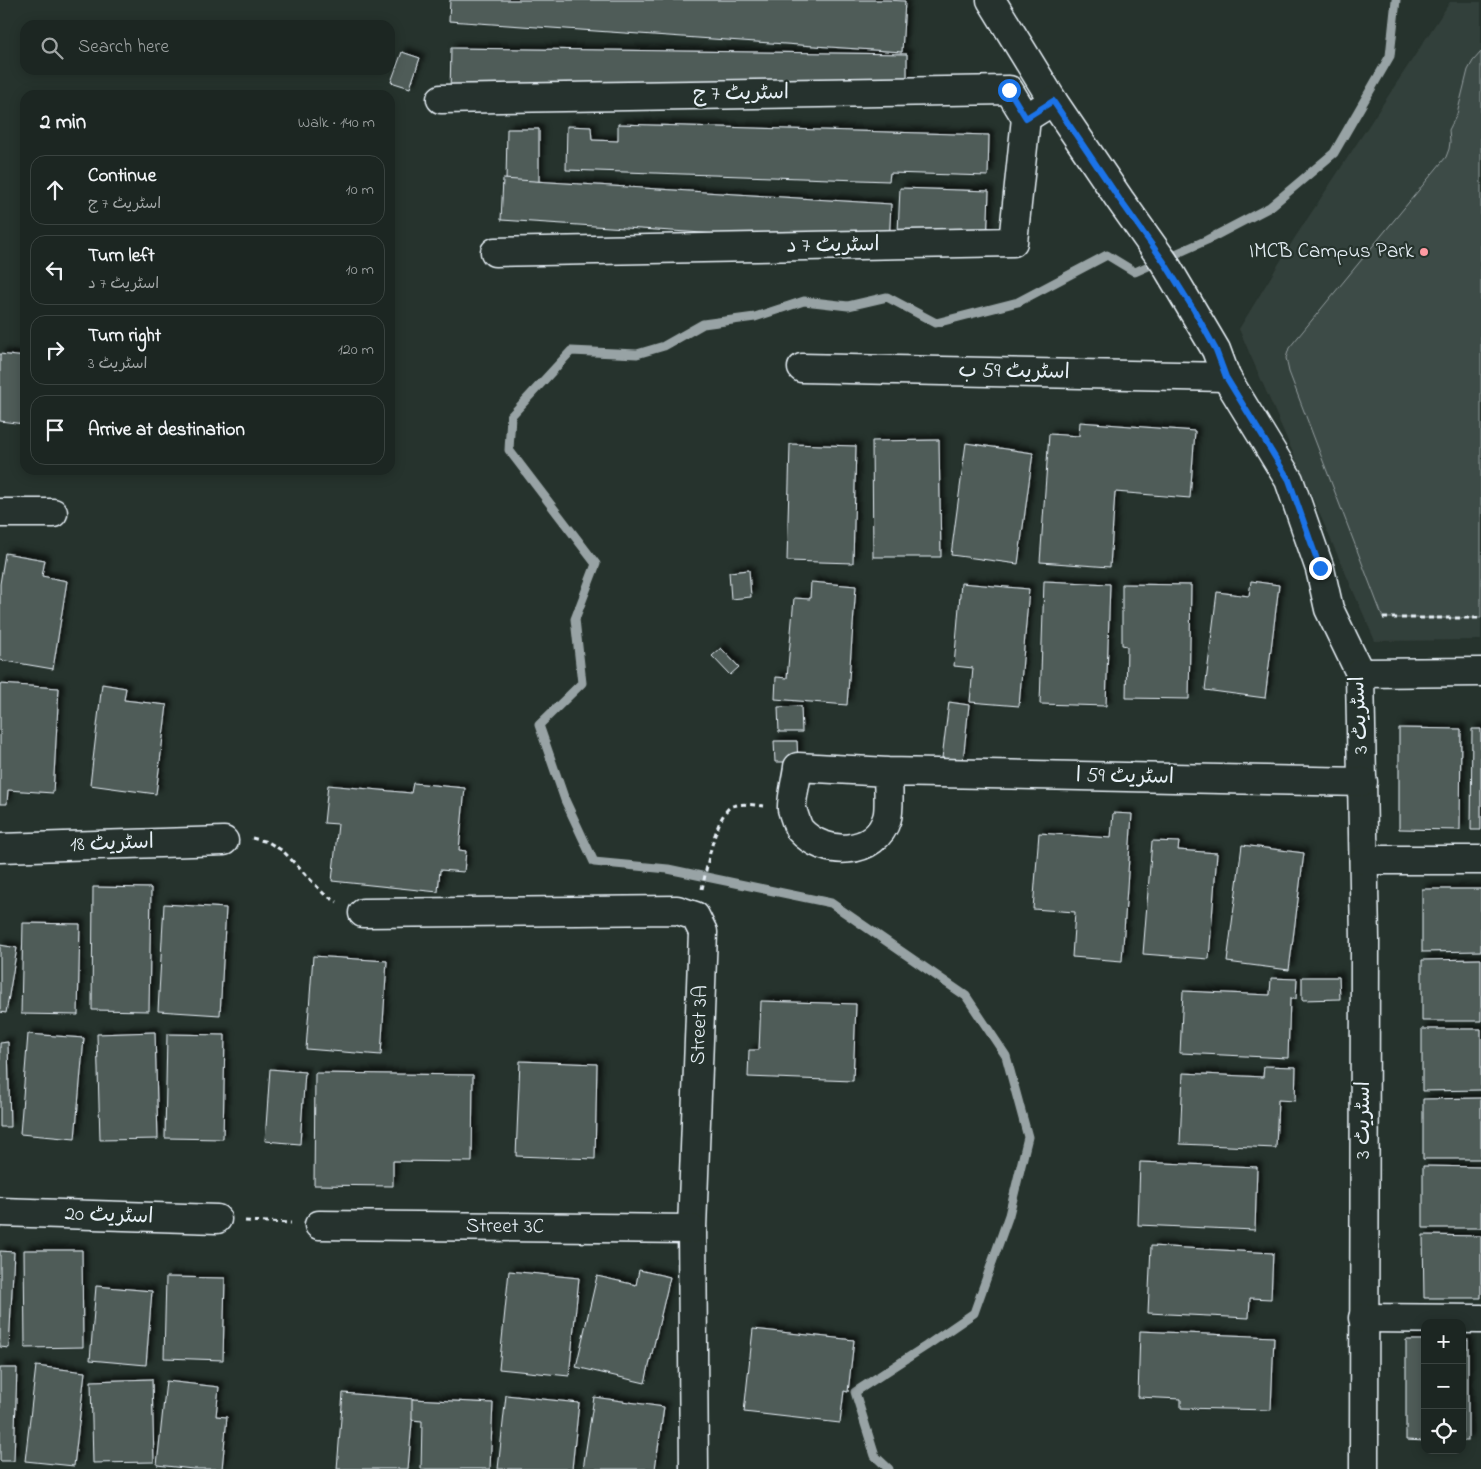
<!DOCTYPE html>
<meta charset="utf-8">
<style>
:root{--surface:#1c2622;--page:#29322f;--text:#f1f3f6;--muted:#a0a5a5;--line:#3a4340}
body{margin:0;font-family:"Indie Flower","Playpen Sans Arabic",sans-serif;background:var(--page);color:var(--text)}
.controls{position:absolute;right:15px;bottom:15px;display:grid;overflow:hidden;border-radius:10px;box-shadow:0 2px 12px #0003}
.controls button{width:45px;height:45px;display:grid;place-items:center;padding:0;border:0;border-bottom:1px solid var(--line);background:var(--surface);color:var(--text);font:25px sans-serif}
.stop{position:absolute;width:15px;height:15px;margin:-11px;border:4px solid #1a73e8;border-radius:50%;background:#fff}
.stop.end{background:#1a73e8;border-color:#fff;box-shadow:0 1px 5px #0008}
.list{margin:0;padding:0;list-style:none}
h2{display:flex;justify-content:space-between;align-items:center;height:65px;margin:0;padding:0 20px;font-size:21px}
h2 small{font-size:16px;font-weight:400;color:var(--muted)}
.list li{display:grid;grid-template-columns:32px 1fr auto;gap:15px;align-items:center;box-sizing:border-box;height:70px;margin:0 10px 10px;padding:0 10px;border:1px solid var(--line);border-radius:15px}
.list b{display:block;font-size:19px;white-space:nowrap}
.list p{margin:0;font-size:16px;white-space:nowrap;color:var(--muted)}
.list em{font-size:16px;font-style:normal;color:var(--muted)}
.icon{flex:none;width:28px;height:28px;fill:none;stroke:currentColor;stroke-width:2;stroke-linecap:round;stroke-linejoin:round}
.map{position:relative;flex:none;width:1481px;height:1469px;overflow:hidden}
.search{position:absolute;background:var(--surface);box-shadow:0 2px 12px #0003;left:20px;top:20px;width:375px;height:55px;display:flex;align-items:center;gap:12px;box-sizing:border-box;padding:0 18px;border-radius:15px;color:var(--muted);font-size:19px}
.panel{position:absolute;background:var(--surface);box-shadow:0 2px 12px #0003;left:20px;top:90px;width:375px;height:385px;border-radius:15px}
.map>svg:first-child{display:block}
.built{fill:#333f3a}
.garden{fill:#3e4b47;stroke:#939ea0}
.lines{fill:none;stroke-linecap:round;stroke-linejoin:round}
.stream{stroke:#98a3a5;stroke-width:9}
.building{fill:#505c59;stroke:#e8f1f8;filter:url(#shadow)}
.minor-casing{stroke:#e8f1f8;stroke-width:31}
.path{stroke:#e8f1f8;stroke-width:3;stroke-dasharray:5 4;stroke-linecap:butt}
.minor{stroke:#26332d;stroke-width:28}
.route{stroke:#1a73e8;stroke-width:6}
.poi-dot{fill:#ff9aa2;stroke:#26332d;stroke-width:2}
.labels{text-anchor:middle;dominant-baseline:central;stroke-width:4.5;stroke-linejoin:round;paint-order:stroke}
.street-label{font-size:21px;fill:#e8f1f8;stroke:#26332d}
.poi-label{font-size:21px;fill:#e8f1f8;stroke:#26332d;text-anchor:end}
</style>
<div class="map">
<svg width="1481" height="1469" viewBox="0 0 1481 1469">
<defs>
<filter id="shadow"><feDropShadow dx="4.5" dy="-4.5" stdDeviation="2.5" flood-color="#0009"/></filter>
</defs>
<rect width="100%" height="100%" fill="#26332d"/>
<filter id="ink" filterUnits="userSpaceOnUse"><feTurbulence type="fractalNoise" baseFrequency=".02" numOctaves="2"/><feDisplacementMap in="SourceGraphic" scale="10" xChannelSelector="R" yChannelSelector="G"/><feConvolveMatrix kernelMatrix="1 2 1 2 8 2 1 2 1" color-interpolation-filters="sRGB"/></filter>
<g filter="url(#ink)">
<polygon class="built" points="1450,2 1481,2 1481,640 1375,641 1239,329 1294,239"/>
<polygon class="garden" points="1481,52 1481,618 1383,618 1289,372 1286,358 1289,348 1446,157 1449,149 1450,142 1449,130 1457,114 1468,70 1473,61"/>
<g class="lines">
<polyline class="stream" points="889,1469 875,1456 855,1392 926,1346 974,1313 1009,1215 1028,1137 1006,1056 966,996 831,903 668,869 594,862 565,800 539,725 582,683 575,619 596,564 509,450 511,416 571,351 637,354 664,346 703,324 755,317 804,301 848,306 887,297 936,323 1018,302 1107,255 1135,272 1207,240 1270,207 1334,153 1390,56 1396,0"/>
</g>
<g class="building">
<polygon points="450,0 888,0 905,1 902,52 449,21"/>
<polygon points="451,48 907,54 907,98 450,92"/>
<polygon points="402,52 420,58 410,88 391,82"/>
<polygon points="618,124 989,135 988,176 890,173 889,181 566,170 567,126 591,127 592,140 618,141"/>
<polygon points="507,129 539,129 539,182 506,182"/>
<polygon points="503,179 891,204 889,245 501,220"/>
<polygon points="900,188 989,191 987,245 898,233"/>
<polygon points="0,354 25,357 24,424 0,421"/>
<polygon points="1080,422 1195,431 1190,498 1115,492 1110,567 1040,562 1049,434 1079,436"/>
<polygon points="939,440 941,557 873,557 872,441"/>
<polygon points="966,443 1033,453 1018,564 951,555"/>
<polygon points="790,444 856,446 853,563 787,561"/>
<polygon points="5,553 45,560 42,576 67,581 53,669 0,660 0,584"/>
<polygon points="749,570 751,597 731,599 729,572"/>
<polygon points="1044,581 1110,584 1106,706 1040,704"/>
<polygon points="1251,581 1279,585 1265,698 1205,690 1217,592 1249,596"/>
<polygon points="811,582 856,586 847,705 775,699 776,677 787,678 794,598 810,599"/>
<polygon points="961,583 1029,589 1019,706 970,702 973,668 954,666"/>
<polygon points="1122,584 1191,585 1189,699 1126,698 1127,646 1122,645"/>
<polygon points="721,648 739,667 730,675 712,656"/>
<polygon points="0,684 59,688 53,793 8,790 7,804 0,804"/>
<polygon points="102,684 126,688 124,700 167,705 156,794 90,785"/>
<polygon points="949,702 969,705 963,761 942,758"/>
<polygon points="801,706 802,732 779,732 778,707"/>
<polygon points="1399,728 1461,729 1460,830 1399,829"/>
<polygon points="1472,729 1481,729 1481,830 1471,830"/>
<polygon points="774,741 797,741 798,762 775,762"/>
<polygon points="413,783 465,788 459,850 466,851 464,872 440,870 438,892 332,881 338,824 324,823 328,785 411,793"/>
<polygon points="1113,813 1132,814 1122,961 1072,957 1075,912 1033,909 1039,833 1111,838"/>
<polygon points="1152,841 1179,842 1178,850 1217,853 1209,959 1143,954"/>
<polygon points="1242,845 1304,853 1289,970 1227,962"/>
<polygon points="93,887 151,888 149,1011 92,1010"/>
<polygon points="1422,889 1481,889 1481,951 1422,952"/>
<polygon points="164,904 226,908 220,1015 158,1011"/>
<polygon points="23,923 80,924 78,1015 21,1014"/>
<polygon points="0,945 17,948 6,1013 0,1012"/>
<polygon points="313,956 387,961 381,1055 306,1049"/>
<polygon points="1481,959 1481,1021 1422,1021 1422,960"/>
<polygon points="1302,977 1339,977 1340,999 1302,1000"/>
<polygon points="1271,978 1297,979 1296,999 1290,999 1288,1058 1180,1053 1183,991 1270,995"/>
<polygon points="761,1001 856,1004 853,1081 748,1077 749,1050 759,1050"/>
<polygon points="1422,1029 1481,1029 1481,1090 1422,1091"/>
<polygon points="155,1032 158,1139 100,1140 97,1034"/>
<polygon points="28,1034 84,1038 75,1139 20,1134"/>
<polygon points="167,1034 225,1035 223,1139 165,1138"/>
<polygon points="8,1042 10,1127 0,1127 0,1043"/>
<polygon points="520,1061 597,1064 595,1159 516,1156"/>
<polygon points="1264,1066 1296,1067 1295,1101 1278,1100 1276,1148 1180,1144 1183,1073 1263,1077"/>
<polygon points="270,1069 305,1072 300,1144 265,1141"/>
<polygon points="315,1073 473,1075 472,1162 393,1161 393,1186 314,1185"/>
<polygon points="1481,1098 1481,1159 1423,1159 1423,1099"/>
<polygon points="1140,1162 1257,1167 1255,1230 1138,1225"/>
<polygon points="1423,1166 1481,1167 1481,1228 1423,1228"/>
<polygon points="1423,1235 1481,1236 1481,1298 1424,1298"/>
<polygon points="1151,1246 1273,1253 1271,1299 1250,1298 1249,1318 1148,1313"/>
<polygon points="24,1250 82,1250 83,1347 25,1348"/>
<polygon points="0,1251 14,1252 9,1348 0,1347"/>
<polygon points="639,1270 670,1277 645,1383 576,1367 597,1276 636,1285"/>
<polygon points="509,1271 579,1278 569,1376 499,1369"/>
<polygon points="166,1277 225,1278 223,1360 164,1358"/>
<polygon points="96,1286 152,1291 146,1365 90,1360"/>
<polygon points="753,1329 854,1340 848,1392 844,1391 840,1423 744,1412"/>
<polygon points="1140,1331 1274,1337 1271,1410 1181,1408 1181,1399 1138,1397"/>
<polygon points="1406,1340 1425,1340 1425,1441 1406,1440"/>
<rect x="1462" y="1340" width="6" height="101"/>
<polygon points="36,1366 85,1372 74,1466 25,1461"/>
<polygon points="0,1368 17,1368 14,1461 0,1461"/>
<polygon points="152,1379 154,1462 93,1463 91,1381"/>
<polygon points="166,1381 219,1387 216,1416 227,1417 222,1469 193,1469 157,1465"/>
<polygon points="343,1393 414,1399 408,1469 337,1469"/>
<polygon points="506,1395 579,1403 572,1469 498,1469"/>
<polygon points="594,1397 664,1407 655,1469 583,1469"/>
<polygon points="412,1399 493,1403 490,1469 421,1469 422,1421 412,1420"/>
</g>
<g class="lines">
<defs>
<g id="minor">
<polyline points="991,0 1053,101 1120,200 1164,262 1216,350 1226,377 1289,480 1320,569 1329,609 1360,673 1365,939 1364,1469"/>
<polyline points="441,99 1009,90 1026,118"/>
<polyline points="495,252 1013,242 1026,118 1053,101"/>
<polyline points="802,368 1226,377"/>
<polyline points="0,513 53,513"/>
<polyline points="1360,673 1481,672"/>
<path d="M888,772C888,783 890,809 887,818C876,856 824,857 800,830C797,826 794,815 792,809C791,800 797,777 798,767L888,772L1363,782"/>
<polyline points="0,848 224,841"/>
<polyline points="1364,860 1481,860"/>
<polyline points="363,913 677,910 695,916 703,932 692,1229 694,1469"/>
<polyline points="0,1212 217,1219"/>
<path id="s1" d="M319,1225L692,1229"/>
<polyline points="1363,1318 1481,1319"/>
</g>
</defs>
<use href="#minor" class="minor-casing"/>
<g class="path">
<polyline points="1383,618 1481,618"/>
<polyline points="252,838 268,842 283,851 324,894 337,902"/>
<path d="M702,889C707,868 714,822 729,808C737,802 754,805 764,806"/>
<polyline points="245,1221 291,1223"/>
</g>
<use href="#minor" class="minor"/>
</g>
</g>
<g class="lines" filter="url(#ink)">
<polyline class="route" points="1009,90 1026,118 1053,101 1120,200 1164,262 1194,310 1216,350 1226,377 1289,480 1320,568"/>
</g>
<circle class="poi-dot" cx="1424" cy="252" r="5"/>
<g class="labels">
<g class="street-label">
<text transform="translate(741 94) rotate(-1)">اسٹریٹ 7 ج</text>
<text transform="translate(833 246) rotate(-1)">اسٹریٹ 7 د</text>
<text transform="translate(1014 372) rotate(1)">اسٹریٹ 59 ب</text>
<text transform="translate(1360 715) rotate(-93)">اسٹریٹ 3</text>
<text transform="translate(1125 777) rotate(1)">اسٹریٹ 59 ا</text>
<text transform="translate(112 844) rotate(-2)">اسٹریٹ 18</text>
<text transform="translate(700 1025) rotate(-88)">Street 3A</text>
<text transform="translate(1364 1120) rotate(-90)">اسٹریٹ 3</text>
<text transform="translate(109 1216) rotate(2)">اسٹریٹ 20</text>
<text stroke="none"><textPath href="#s1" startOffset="186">Street 3C</textPath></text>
</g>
<g class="poi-label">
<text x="1414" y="252">IMCB Campus Park</text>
</g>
</g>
</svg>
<div class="controls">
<button>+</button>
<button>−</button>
<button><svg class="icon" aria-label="locate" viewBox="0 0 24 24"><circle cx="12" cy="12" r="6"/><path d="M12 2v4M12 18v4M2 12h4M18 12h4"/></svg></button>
</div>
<div class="stop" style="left:1009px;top:90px"></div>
<div class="stop end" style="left:1320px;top:568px"></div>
<div class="search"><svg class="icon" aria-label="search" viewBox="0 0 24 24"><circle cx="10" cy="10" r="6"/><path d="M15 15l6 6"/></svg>Search here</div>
<section class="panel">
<h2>2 min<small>Walk · 140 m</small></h2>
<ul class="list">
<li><svg class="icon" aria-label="ahead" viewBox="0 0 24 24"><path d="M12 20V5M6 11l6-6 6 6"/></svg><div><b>Continue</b><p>اسٹریٹ 7 ج</p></div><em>10 m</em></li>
<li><svg class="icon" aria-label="left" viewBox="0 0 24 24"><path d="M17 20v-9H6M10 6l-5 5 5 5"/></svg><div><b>Turn left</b><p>اسٹریٹ 7 د</p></div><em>10 m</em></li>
<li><svg class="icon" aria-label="right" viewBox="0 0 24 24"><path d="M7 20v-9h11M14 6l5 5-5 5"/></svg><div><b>Turn right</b><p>اسٹریٹ 3</p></div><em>120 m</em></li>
<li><svg class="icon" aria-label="arrive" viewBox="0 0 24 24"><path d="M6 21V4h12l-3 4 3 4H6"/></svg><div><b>Arrive at destination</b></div></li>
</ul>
</section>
</div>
